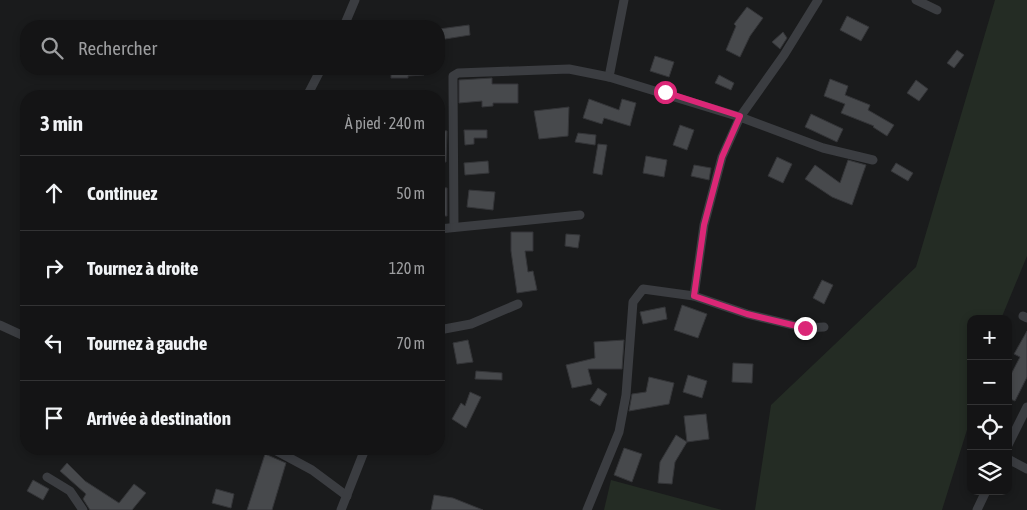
<!DOCTYPE html>
<html lang="fr">
<meta charset="utf-8">
<style>
:root{--surface:#141415;--page:#1d1d1e;--text:#f1f3f6;--muted:#9d9ea0;--line:#333334}
body{margin:0;font-family:"Asap Condensed",sans-serif;background:var(--page);color:var(--text)}
.controls{position:absolute;right:15px;bottom:15px;display:grid;overflow:hidden;border-radius:10px;box-shadow:0 2px 8px #0003}
.controls button{width:45px;height:45px;display:grid;place-items:center;padding:0;border:0;border-bottom:1px solid var(--line);background:var(--surface);color:var(--text);font:25px sans-serif}
.stop{position:absolute;width:15px;height:15px;margin:-11px;border:4px solid #db2777;border-radius:50%;background:#fff}
.stop.end{background:#db2777;border-color:#fff;box-shadow:0 1px 5px #0008}
.list{margin:0;padding:0;list-style:none}
h2{display:flex;justify-content:space-between;align-items:center;height:65px;margin:0;padding:0 20px;font-size:21px}
h2 small{font-size:16px;font-weight:400;color:var(--muted)}
.list li{display:grid;grid-template-columns:32px 1fr auto;gap:15px;align-items:center;box-sizing:border-box;height:75px;padding:0 20px;border-top:1px solid var(--line)}
.list b{display:block;font-size:19px;white-space:nowrap}
.list em{font-size:16px;font-style:normal;color:var(--muted)}
.icon{flex:none;width:28px;height:28px;fill:none;stroke:currentColor;stroke-width:2;stroke-linecap:round;stroke-linejoin:round}
.map{position:relative;flex:none;width:1027px;height:510px;overflow:hidden}
.search{position:absolute;background:var(--surface);box-shadow:0 2px 8px #0003;left:20px;top:20px;width:425px;height:55px;display:flex;align-items:center;gap:12px;box-sizing:border-box;padding:0 18px;border-radius:20px;color:var(--muted);font-size:19px}
.panel{position:absolute;background:var(--surface);box-shadow:0 2px 8px #0003;left:20px;top:90px;width:425px;height:365px;border-radius:20px}
.map>svg:first-child{display:block}
.green{fill:#242c24}
.building{fill:#47494c;stroke:#343538}
.lines{fill:none;stroke-linecap:round;stroke-linejoin:round}
.street{stroke:#3b3d41;stroke-width:9}
.route{stroke:#db2777;stroke-width:6}
</style>
<div class="map">
<svg width="1027" height="510" viewBox="0 0 1027 510">
<rect width="100%" height="100%" fill="#1a1b1c"/>
<g class="green">
<polygon points="995,0 1027,0 1027,256 1001,319 971,319 971,417 942,510 755,510 771,405 916,267"/>
<polygon points="611,480 722,510 604,510"/>
</g>
<g class="building">
<polygon points="747,7 763,18 750,36 740,57 726,50 736,26 734,24"/>
<polygon points="847,16 869,27 861,41 840,30"/>
<polygon points="469,25 470,35 439,40 439,29"/>
<polygon points="783,32 787,38 780,49 772,42"/>
<polygon points="957,50 964,55 954,68 947,63"/>
<polygon points="655,56 674,62 669,77 650,71"/>
<polygon points="391,69 424,69 424,75 408,76 408,78 391,78"/>
<polygon points="719,75 734,83 731,90 715,83"/>
<polygon points="492,78 492,84 518,84 518,103 493,103 493,106 482,107 482,101 459,103 459,80"/>
<polygon points="830,79 848,86 845,95 870,105 868,110 894,125 887,136 873,127 874,126 841,113 845,104 824,96"/>
<polygon points="916,80 928,89 919,101 907,93"/>
<polygon points="589,99 619,110 622,99 636,103 630,126 604,118 602,124 583,118"/>
<polygon points="569,107 568,136 539,139 534,111"/>
<polygon points="811,114 843,129 837,142 805,127"/>
<polygon points="680,125 694,130 687,150 673,145"/>
<polygon points="439,130 447,131 446,162 439,162"/>
<polygon points="464,130 487,130 487,138 474,138 474,144 465,145"/>
<polygon points="578,133 596,135 595,145 575,142"/>
<polygon points="598,144 607,145 602,175 593,173"/>
<polygon points="646,156 667,160 664,177 643,173"/>
<polygon points="777,157 792,164 783,183 768,176"/>
<polygon points="848,160 866,165 852,205 832,197 805,179 815,165 840,183"/>
<polygon points="488,161 489,173 465,175 464,163"/>
<polygon points="896,163 913,173 908,181 891,171"/>
<polygon points="694,165 711,168 709,180 691,176"/>
<polygon points="439,187 447,188 447,216 439,216"/>
<polygon points="469,190 495,192 493,210 467,207"/>
<polygon points="511,232 533,232 533,251 525,251 528,272 533,271 537,290 517,293 511,251"/>
<polygon points="566,234 580,235 578,248 565,246"/>
<polygon points="822,280 833,285 824,304 813,298"/>
<polygon points="682,305 707,314 698,338 674,330"/>
<polygon points="665,307 667,319 643,324 640,312"/>
<polygon points="1027,331 1027,377 1015,401 1008,398 1008,380 1020,357 1014,354"/>
<polygon points="468,340 473,362 457,364 453,343"/>
<polygon points="624,340 622,369 588,369 592,384 572,388 566,365 595,358 594,342"/>
<polygon points="733,363 753,364 752,383 732,382"/>
<polygon points="476,371 502,373 502,380 475,379"/>
<polygon points="688,375 707,381 702,398 683,392"/>
<polygon points="649,377 674,383 669,404 629,411 632,394 646,392"/>
<polygon points="598,388 607,394 600,406 590,400"/>
<polygon points="470,392 481,397 466,428 452,419 461,403 465,406"/>
<polygon points="706,414 709,439 687,442 684,416"/>
<polygon points="676,435 687,442 675,462 672,484 658,483 660,462"/>
<polygon points="624,448 642,454 632,482 614,475"/>
<polygon points="265,454 286,463 272,510 247,510"/>
<polygon points="67,463 85,481 119,503 134,484 146,493 132,510 90,510 83,499 86,494 60,471"/>
<polygon points="33,480 49,489 43,500 27,491"/>
<polygon points="216,489 234,494 231,508 212,503"/>
<polygon points="434,495 453,498 483,510 431,510"/>
</g>
<g class="lines">
<g class="street">
<polyline points="916,0 937,10"/>
<polyline points="344,26 355,0"/>
<polyline points="609,77 624,0"/>
<polyline points="307,96 321,69"/>
<polyline points="454,227 453,83 453,76 458,73 569,69 609,77 740,117 823,148 873,160"/>
<polyline points="439,229 580,215"/>
<polyline points="694,296 704,225 722,157 740,117 784,55 818,0"/>
<polyline points="1023,316 1027,318"/>
<polyline points="0,325 26,337"/>
<polyline points="439,330 471,324 518,304"/>
<polyline points="1008,445 1027,407"/>
<polyline points="273,449 312,470 347,496"/>
<polyline points="1008,459 1027,469"/>
<polyline points="47,477 70,491 83,510"/>
<polyline points="341,510 365,449"/>
<polyline points="587,510 619,432 626,395 633,302 643,289 694,296 747,314 805,328 824,327"/>
<polyline points="977,510 986,491"/>
</g>
</g>
<g class="lines">
<polyline class="route" points="665,92 740,116 722,157 704,225 694,296 747,314 805,328"/>
</g>
</svg>
<div class="controls">
<button>+</button>
<button>−</button>
<button><svg class="icon" aria-label="locate" viewBox="0 0 24 24"><circle cx="12" cy="12" r="6"/><path d="M12 2v4M12 18v4M2 12h4M18 12h4"/></svg></button>
<button><svg class="icon" aria-label="layers" viewBox="0 0 24 24"><path d="M12 4l9 5-9 5-9-5zM3 14l9 5 9-5"/></svg></button>
</div>
<div class="stop" style="left:665px;top:92px"></div>
<div class="stop end" style="left:805px;top:328px"></div>
<div class="search"><svg class="icon" aria-label="search" viewBox="0 0 24 24"><circle cx="10" cy="10" r="6"/><path d="M15 15l6 6"/></svg>Rechercher</div>
<section class="panel">
<h2>3 min<small>À pied · 240 m</small></h2>
<ul class="list">
<li><svg class="icon" aria-label="ahead" viewBox="0 0 24 24"><path d="M12 20V5M6 11l6-6 6 6"/></svg><div><b>Continuez</b></div><em>50 m</em></li>
<li><svg class="icon" aria-label="right" viewBox="0 0 24 24"><path d="M7 20v-9h11M14 6l5 5-5 5"/></svg><div><b>Tournez à droite</b></div><em>120 m</em></li>
<li><svg class="icon" aria-label="left" viewBox="0 0 24 24"><path d="M17 20v-9H6M10 6l-5 5 5 5"/></svg><div><b>Tournez à gauche</b></div><em>70 m</em></li>
<li><svg class="icon" aria-label="arrive" viewBox="0 0 24 24"><path d="M6 21V4h12l-3 4 3 4H6"/></svg><div><b>Arrivée à destination</b></div></li>
</ul>
</section>
</div>
